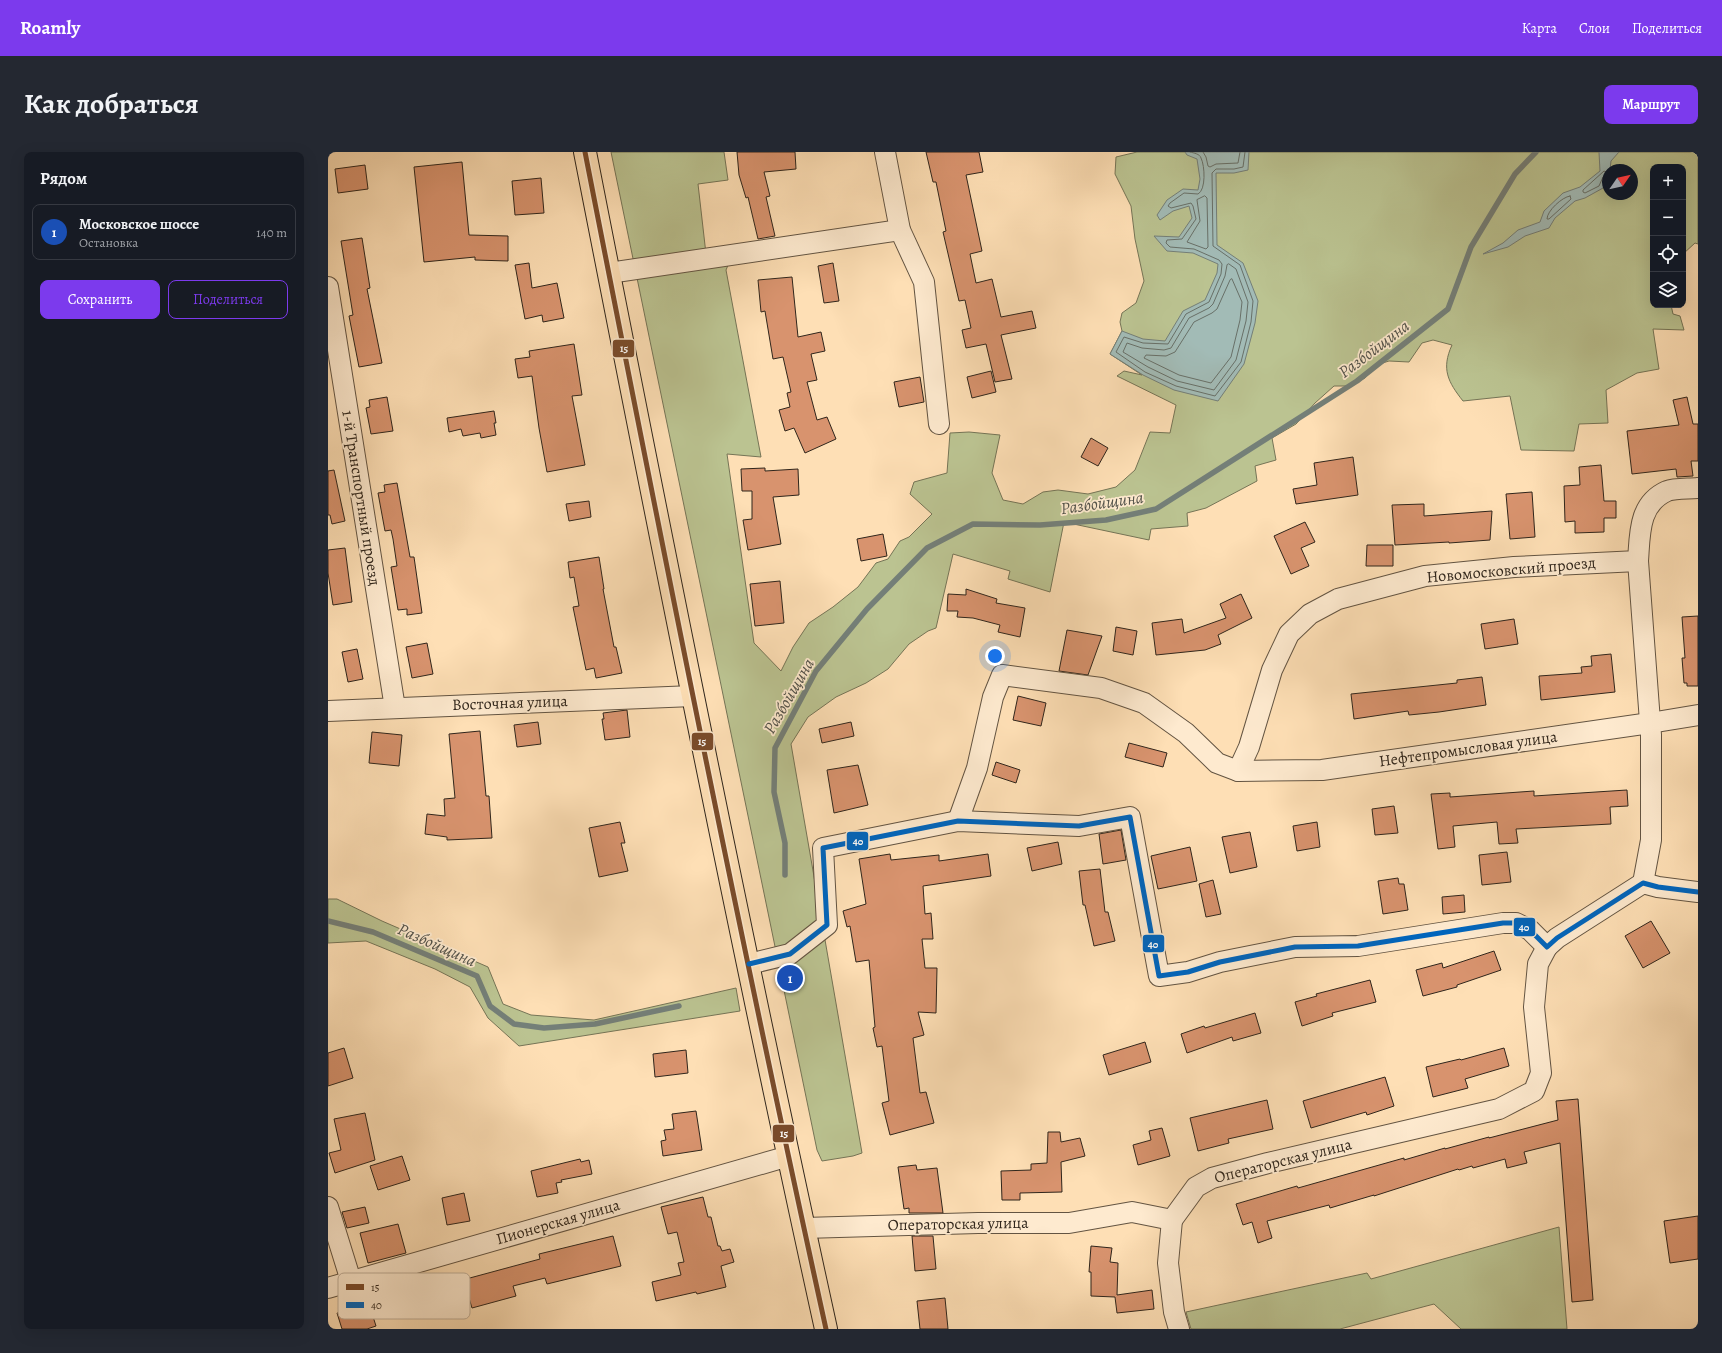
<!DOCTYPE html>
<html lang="ru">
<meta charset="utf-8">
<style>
:root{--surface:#171b24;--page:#242831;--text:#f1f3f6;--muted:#9ea1a6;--line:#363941;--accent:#7c3aed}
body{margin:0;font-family:Alegreya,serif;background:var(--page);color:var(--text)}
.controls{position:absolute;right:12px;top:12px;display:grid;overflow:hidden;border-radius:8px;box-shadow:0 4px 16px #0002}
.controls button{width:36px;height:36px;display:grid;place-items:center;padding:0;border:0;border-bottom:1px solid var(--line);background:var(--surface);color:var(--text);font:20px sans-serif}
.compass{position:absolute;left:1274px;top:12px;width:36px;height:36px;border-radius:50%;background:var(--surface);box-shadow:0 4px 16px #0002;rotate:56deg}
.you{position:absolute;left:667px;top:504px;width:14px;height:14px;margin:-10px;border:3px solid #fff;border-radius:50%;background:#1a73e8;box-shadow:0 0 0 6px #1a73e833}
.badge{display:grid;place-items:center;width:26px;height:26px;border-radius:50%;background:var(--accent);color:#fff;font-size:13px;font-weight:700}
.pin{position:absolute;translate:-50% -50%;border:2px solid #fff;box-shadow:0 1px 4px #0006}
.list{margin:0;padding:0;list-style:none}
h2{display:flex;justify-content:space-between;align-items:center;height:52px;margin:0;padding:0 16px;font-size:17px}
h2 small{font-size:13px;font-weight:400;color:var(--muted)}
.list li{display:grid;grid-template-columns:26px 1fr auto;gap:12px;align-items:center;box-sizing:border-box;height:56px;margin:0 8px 8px;padding:0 8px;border:1px solid var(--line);border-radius:8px}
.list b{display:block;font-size:15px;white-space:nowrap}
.list p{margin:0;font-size:13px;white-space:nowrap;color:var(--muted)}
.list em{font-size:13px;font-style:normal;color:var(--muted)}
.actions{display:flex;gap:8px;padding:12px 16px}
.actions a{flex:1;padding:9px 0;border:1px solid var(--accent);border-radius:8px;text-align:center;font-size:14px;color:var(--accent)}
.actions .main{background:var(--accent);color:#fff}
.icon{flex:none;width:22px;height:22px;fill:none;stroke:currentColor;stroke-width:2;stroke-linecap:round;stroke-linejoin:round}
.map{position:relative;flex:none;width:1370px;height:1177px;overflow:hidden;border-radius:8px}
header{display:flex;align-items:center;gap:24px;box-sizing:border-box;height:56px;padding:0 20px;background:var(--accent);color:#fff}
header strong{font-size:19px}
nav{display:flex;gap:22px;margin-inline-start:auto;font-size:14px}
.intro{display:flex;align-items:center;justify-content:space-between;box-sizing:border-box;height:96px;padding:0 24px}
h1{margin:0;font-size:28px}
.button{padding:10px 18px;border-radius:8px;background:var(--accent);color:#fff;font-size:14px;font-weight:700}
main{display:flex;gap:24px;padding:0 24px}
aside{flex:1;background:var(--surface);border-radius:8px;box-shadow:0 4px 16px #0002}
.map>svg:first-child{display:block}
.green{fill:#bbc391;stroke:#757456;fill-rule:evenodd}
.water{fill:#a2bbb6;stroke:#747f78}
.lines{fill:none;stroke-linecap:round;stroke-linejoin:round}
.shore{stroke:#687068;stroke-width:1}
.stream{stroke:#747f78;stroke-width:5.5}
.building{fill:#d8936e;stroke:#2f251b}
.minor-casing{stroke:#635442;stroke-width:22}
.major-casing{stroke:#2f251b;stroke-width:24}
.minor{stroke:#feeacf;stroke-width:20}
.major{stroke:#fedfb5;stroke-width:22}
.bus-1-casing{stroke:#feeacf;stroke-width:8}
.bus-2-casing{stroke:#feeacf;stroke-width:8}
.bus-1{stroke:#7a4b2a;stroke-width:5}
.bus-2{stroke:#0065bd;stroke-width:5}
.labels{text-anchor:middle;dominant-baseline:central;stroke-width:3.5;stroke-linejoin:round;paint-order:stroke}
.street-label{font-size:16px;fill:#2f251b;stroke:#feeacf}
.water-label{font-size:17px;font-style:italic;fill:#52524a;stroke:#feeacf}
.key{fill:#feeacf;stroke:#c0af99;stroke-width:1}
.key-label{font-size:11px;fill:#2f251b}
.line-badge{stroke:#feeacf;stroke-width:1.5}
.badge-label{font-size:11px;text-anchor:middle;font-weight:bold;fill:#fff}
</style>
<header>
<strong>Roamly</strong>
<nav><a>Карта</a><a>Слои</a><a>Поделиться</a></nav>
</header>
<div class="intro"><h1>Как добраться</h1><a class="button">Маршрут</a></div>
<main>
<aside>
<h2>Рядом<small></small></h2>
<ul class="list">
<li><span class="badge" style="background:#1a4fb4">1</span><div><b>Московское шоссе</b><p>Остановка</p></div><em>140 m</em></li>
</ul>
<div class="actions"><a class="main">Сохранить</a><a>Поделиться</a></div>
</aside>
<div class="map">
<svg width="1370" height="1177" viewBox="0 0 1370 1177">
<rect width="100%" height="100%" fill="#fedfb5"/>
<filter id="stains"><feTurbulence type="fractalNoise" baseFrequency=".005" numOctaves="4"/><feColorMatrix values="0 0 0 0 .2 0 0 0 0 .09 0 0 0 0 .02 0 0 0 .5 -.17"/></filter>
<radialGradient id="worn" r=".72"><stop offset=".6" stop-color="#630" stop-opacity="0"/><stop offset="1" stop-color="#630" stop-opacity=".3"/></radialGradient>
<g class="green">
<path d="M283,0H396L400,28L370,32L378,102L406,99L398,118L433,305L399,302L426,491L453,519L465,495L481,471L505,455L530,435L548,411L560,407L572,389L581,385L604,362L582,342L586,330L619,321L622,281L641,280L672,283L664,321L675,348L695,352L715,340L730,338L760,342L788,335L807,318L822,280L842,281L848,253L789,224L796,219L814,223L782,202L794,179L792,170L794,161L808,151L816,129L807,87L803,54L787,22L788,5L809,0H1370V92L1367,91L1355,102V15H1325V153H1343L1345,162L1352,164L1356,178L1325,177L1331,217L1309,221L1278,238L1280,271L1251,272L1246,299L1193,298L1182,244L1135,249C1120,230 1113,217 1124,193L1105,188L1094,191L1081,210L1061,209L1048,213L1037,226L1021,234H1006L987,251L968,272L944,286L948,308L927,314L929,329L878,356L859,361L860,374L823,377L821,388L736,370L722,440L680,427L682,419L625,402L608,476L600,479L581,492L560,517L538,531L508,545L480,565L463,592L534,1001L525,1004L494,1009L489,998ZM1280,18H1304V42H1280Z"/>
<polygon points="0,747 9,747 54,769 160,815 175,852 203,863 266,868 408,836 412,859 191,894 160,866 142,835 107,817 38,789 0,791"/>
<polygon points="1231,1075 1239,1177 1133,1177 1106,1152 1012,1177 863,1177 858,1160 1039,1121 1043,1127"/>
</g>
<g class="water">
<polygon points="857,0 921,0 920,18 906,21 888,21 889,93 915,111 930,149 927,171 916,212 890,249 846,238 815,223 782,202 794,179 815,187 837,189 855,159 877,148 889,121 890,112 865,101 839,99 826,84 851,85 864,66 861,54 845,59 832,68 829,63 839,48 855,37 870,38 872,27 869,7 859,3"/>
<polygon points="1271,0 1291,0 1283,9 1282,18 1280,18 1280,25 1275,36 1257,46 1247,49 1227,66 1221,76 1197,84 1180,95 1155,102 1175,91 1190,78 1212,70 1216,59 1235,41 1252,35 1272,19"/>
</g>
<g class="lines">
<g class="shore">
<path d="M862,0C866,1 872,2 873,6C877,14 878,38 870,42L856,41L842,51L840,54L843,56L863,51L865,54L868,67L854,87L839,88L838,91L842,95L866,97L891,108L894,112L893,122L881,150L858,162L840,192L815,191L796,185L788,200L817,220L848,234L887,244L913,210L923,170L925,149L912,113L885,94L884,21L888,17H906L915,15L917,0"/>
<polyline points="875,0 878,5 880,14 882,15 888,12 910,11 912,0"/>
<polyline points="1280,21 1276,19 1255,38 1255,40 1257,41 1271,34 1275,25 1280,24"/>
<polygon points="877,44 879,46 880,95 878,97 859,90 872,69 869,48"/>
<path d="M1242,44L1243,47L1221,67H1219C1219,59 1234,45 1242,44Z"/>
<polygon points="901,112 908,117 920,150 918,169 908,208 886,238 849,229 820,215 795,200 799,191 814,196 836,198 843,196 861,166 881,156 885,152 897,124 899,113"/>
<polygon points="904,127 914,150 912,168 903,205 883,231 851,223 816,206 818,203 838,204 847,200 866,170 884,161 889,157 902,128"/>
</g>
<g class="stream">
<polyline points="457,723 457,691 446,640 447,596 488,519 539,457 599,396 645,372 712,373 778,368 828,357 1029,229 1120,157 1143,95 1187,22 1208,0"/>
<polyline points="0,769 45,780 149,824 162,854 186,872 216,876 267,872 351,854"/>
</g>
</g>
<g class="building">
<polygon points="409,0 467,0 468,17 436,20 442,44 438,45 447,84 430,87 420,45 418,46 411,23"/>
<polygon points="598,0 651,0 655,20 638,23 654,99 642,102 648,131 664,127 673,165 704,159 708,176 673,183 684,227 667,230 658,192 638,196 634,178 643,176 637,148 631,149 615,80 618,79 608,30 605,30"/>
<polygon points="134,10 141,83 180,84 180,109 147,108 147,105 96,110 86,15"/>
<polygon points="37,13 40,37 10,41 7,17"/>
<polygon points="213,26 216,61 187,63 184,29"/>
<polygon points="34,86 42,136 39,137 54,211 31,215 21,164 25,163 13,89"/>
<polygon points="201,111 204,136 229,131 236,166 215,170 214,163 197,167 187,113"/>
<polygon points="505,111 511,149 496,151 490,114"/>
<polygon points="464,125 470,185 493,180 497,199 483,202 489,228 479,230 489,268 499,265 508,287 477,301 466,276 457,279 451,258 462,255 459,241 463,240 455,205 445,207 437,159 433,160 430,128"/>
<polygon points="246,192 254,243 244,244 257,313 219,320 211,276 204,224 190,226 187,207 202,205 201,199"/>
<polygon points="663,219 668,240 644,246 639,225"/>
<polygon points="592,225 596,250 571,255 566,230"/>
<polygon points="59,245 65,279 43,282 38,256 42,255 41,248"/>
<polygon points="1359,245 1365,272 1370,272 1370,309 1363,309 1365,324 1349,325 1348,317 1304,322 1299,279 1351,273 1345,248"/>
<polygon points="166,259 168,271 166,271 168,283 153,286 152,281 135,284 133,277 121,280 119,266"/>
<polygon points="763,286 780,296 770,314 753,305"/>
<polygon points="1025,305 1030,343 968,352 965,337 989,333 986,311"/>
<polygon points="1273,313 1276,349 1288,349 1288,366 1276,366 1276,380 1247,381 1247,369 1237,370 1236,334 1252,333 1251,315"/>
<polygon points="437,316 437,319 470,317 471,343 445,345 453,392 420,398 415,368 424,367 424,339 414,339 413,317"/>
<polygon points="6,318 17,369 4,372 2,363 0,363 0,319"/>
<polygon points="69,331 82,405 86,405 94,461 79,463 79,457 70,458 63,415 69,414 65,387 63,378 57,379 50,341 57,340 56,333"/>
<polygon points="1204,340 1207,385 1182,387 1178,342"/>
<polygon points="261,349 263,365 241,369 238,352"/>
<polygon points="1096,352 1096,364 1164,359 1162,388 1121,391 1121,390 1067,393 1064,353"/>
<polygon points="977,370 987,390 973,396 981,414 963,422 946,384"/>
<polygon points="555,382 559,404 533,409 529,387"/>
<polygon points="1039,393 1065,393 1065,414 1038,414"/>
<polygon points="17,396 24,450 5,453 0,421 0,398"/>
<polygon points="271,405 276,437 275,437 286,495 288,495 294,521 268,526 266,516 258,518 245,455 251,454 246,425 242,426 240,410"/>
<polygon points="452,429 456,471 427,474 422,432"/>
<polygon points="638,437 669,447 668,451 697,456 692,485 670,480 672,473 645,466 629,465 630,459 619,459 620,442 638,443"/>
<polygon points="913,442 924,466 890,483 893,492 877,498 828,503 824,471 854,467 856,481 898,466 892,452"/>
<polygon points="1370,464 1370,534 1359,534 1359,531 1356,531 1354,506 1357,506 1354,465"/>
<polygon points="1186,467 1190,492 1157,497 1153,472"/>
<polygon points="788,475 809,479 805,503 785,499"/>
<polygon points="739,478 774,484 760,523 731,519"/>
<polygon points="99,491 105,522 84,526 78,495"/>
<polygon points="29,497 35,527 20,530 14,500"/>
<polygon points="1283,502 1287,540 1213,548 1211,524 1254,521 1253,515 1264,514 1263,504"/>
<polygon points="1154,525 1158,553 1111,560 1081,563 1080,559 1026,567 1023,542 1129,531 1129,528"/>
<polygon points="690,544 718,551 713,574 685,568"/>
<polygon points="299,558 302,585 277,588 274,567 276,567 275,561"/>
<polygon points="210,570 213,592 189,595 186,573"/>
<polygon points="523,570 526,584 494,591 491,577"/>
<polygon points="152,579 158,644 161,644 164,686 119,688 119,685 97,682 99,662 117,664 116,647 127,646 121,582"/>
<polygon points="44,580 74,583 71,614 41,611"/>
<polygon points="801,591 839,601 835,615 797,605"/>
<polygon points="668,610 692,618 688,631 664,623"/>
<polygon points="530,613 540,653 506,661 499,618"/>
<polygon points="1299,638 1300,654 1282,655 1283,672 1188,677 1190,691 1171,692 1169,670 1125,674 1127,695 1110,697 1103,642 1122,641 1122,645 1206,639 1206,644"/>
<polygon points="1066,654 1070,681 1047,683 1044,657"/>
<polygon points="292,670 297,691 293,691 300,719 271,725 261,676"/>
<polygon points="989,670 992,695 969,699 965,674"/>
<polygon points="793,678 798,708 775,712 771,682"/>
<polygon points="922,680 929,715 902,721 894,685"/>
<polygon points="730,690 734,712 704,719 699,696"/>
<polygon points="862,695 869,729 830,737 823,704"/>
<polygon points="1179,700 1183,730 1154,733 1151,703"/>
<polygon points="562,702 563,708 611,703 611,709 660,702 663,724 595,734 597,762 603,761 605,787 594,787 597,816 609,816 608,861 590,860 596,883 585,886 592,941 598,940 606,971 562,983 554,951 561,949 554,894 549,895 545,876 547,875 541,808 528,810 522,774 519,775 515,759 538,752 531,707"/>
<polygon points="772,717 777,760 780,760 787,789 766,794 757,753 755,753 751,719"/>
<polygon points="1070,726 1071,732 1076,732 1080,758 1055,762 1050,729"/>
<polygon points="885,728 893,762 878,765 871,732"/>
<polygon points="1136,743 1137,760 1115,762 1114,745"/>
<polygon points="1323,769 1342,801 1315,816 1297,784"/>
<polygon points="1166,799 1173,818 1129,833 1129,835 1095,844 1088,818 1114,811 1115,816"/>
<polygon points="1042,828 1048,850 1004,861 1005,864 974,874 967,850 989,844 988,842"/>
<polygon points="927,861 933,881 905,889 904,885 859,901 853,882 876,874 877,876"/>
<polygon points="817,890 823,910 781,923 775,903"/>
<polygon points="16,896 25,926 0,934 0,901"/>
<polygon points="1176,896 1181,914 1137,927 1140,936 1105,945 1098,915 1132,907 1133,908"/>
<polygon points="358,898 360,921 327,925 325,902"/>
<polygon points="1057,925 1066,954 1039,963 1038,960 983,976 975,949"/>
<polygon points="1250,947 1265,1148 1244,1150 1232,991 1196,1000 1199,1011 1179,1016 1177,1007 1145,1016 1144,1014 1131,1018 1130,1017 1046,1044 1046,1043 1002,1056 1001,1053 939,1069 944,1086 930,1091 924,1070 915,1073 908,1052 969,1034 970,1036 1076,1006 1076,1008 1117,996 1117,997 1161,985 1161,986 1230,968 1228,949"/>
<polygon points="939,948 945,977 900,987 901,991 870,999 862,966"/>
<polygon points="368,959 374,998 335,1004 333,989 338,988 336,978 346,977 344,962"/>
<polygon points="37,961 47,1008 7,1021 1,1001 13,998 6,967"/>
<polygon points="834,976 842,1004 810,1013 805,993 823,988 821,979"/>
<polygon points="720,980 732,980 733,990 752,986 757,1004 733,1010 734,1040 692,1041 692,1048 674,1048 673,1019 703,1018 703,1012 719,1011"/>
<polygon points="74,1004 82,1028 50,1038 42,1014"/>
<polygon points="252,1007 253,1010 261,1008 264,1022 233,1028 234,1030 228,1031 230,1041 209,1045 203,1019"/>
<polygon points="588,1013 589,1018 609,1016 615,1061 581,1061 581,1056 576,1057 570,1015"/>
<polygon points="136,1041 142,1069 119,1073 114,1046"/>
<polygon points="375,1045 380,1065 383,1065 390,1094 392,1094 394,1099 402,1097 406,1110 393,1114 398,1135 369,1142 368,1140 328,1149 324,1130 353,1123 350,1111 356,1110 349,1080 340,1082 333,1055"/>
<polygon points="37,1055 41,1071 19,1076 14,1060"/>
<polygon points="1370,1064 1370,1107 1342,1111 1336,1069"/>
<polygon points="70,1072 78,1101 40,1111 32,1081"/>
<polygon points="285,1084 293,1114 219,1132 217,1126 185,1134 188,1144 144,1156 141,1146 132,1148 127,1130 212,1107 211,1102"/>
<polygon points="584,1084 605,1084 608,1117 587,1119"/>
<polygon points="763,1094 784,1096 782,1110 790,1111 789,1143 824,1138 826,1157 789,1161 787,1145 763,1144 763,1120 761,1120"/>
<polygon points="617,1146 620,1177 592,1177 589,1149"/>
<polygon points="41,1152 48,1174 39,1177 14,1177 9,1161"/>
</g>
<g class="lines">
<defs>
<g id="minor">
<polyline points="557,0 572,78 596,130 611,272"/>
<polyline points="281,121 572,78"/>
<polyline points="0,135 67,556"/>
<polyline points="1310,409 1323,583 1323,688 1315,731"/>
<polyline points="0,559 365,544"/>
<path d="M910,619L921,595L944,518L961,482L982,462L1010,447L1097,424L1186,415L1310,409C1312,383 1310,352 1339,339C1347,336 1361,337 1370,336"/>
<polyline points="630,669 649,616 665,545 674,523 773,536 816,551 858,581 889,611 910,619 994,618 1322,571 1370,563"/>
<polyline points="421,812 462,802 499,773 495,696 630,669 751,674 802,665 831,824 860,820 892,810 967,795 1030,794 1175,771 1188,771 1202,778 1219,795 1229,786 1315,731 1330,735 1370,740"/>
<polyline points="0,1055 23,1129"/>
<polyline points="844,1068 840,1111 846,1160 851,1177"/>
<polyline points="476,1076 650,1071 741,1071 804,1060 844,1068 868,1035 884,1026 940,1011 1171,957 1206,939 1213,921 1206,855 1210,812 1219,795"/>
<polyline points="0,1136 461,1004"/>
</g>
<path id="major" d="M257,0C334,393 412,786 498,1177"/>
</defs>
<use href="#minor" class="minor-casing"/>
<use href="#major" class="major-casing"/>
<use href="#minor" class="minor"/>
<use href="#major" class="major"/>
<defs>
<path id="bus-1" d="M257,0C334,393 412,786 498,1177"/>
<polyline id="bus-2" points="421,812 462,802 499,773 495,696 630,669 751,674 802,665 831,824 860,820 892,810 967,795 1030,794 1175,771 1188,771 1202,778 1219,795 1229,786 1315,731 1330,735 1370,740"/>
</defs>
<use href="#bus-1" class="bus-1-casing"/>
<use href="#bus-2" class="bus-2-casing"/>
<use href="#bus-1" class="bus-1"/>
<use href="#bus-2" class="bus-2"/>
</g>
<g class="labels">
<g class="street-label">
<text transform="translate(33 346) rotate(81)">1-й Транспортный проезд</text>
<text transform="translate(1183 418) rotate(-5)">Новомосковский проезд</text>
<text transform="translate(182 551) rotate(-2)">Восточная улица</text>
<text transform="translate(1140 597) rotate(-8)">Нефтепромысловая улица</text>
<text transform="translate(955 1009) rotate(-14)">Операторская улица</text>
<text transform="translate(230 1070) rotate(-16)">Пионерская улица</text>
<text transform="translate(630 1072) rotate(-1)">Операторская улица</text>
</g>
<g class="water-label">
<text transform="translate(1046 197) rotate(-37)">Разбойщина</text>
<text transform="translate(774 351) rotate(-8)">Разбойщина</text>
<text transform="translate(461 544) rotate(-60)">Разбойщина</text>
<text transform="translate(109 793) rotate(24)">Разбойщина</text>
</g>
</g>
<rect x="10" y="1121" width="132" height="46" rx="6" class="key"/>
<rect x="18" y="1132" width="18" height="6" fill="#7a4b2a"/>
<rect x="18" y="1150" width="18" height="6" fill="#0065bd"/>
<g class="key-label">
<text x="43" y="1139">15</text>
<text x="43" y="1157">40</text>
</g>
<g class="line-badge">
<rect x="284" y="187" width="23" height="19" rx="4" fill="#7a4b2a"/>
<rect x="363" y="580" width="23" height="19" rx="4" fill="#7a4b2a"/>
<rect x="518" y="679" width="23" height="20" rx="4" fill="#0065bd"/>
<rect x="1185" y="765" width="23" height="20" rx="4" fill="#0065bd"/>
<rect x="814" y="782" width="23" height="19" rx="4" fill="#0065bd"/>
<rect x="444" y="972" width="23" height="19" rx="4" fill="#7a4b2a"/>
</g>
<g class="badge-label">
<text x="296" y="200">15</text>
<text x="374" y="593">15</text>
<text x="530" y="693">40</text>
<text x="1196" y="779">40</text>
<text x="825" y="796">40</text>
<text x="456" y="985">15</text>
</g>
<rect width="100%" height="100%" filter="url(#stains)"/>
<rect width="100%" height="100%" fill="url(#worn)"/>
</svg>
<div class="controls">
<button>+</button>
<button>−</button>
<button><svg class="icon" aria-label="locate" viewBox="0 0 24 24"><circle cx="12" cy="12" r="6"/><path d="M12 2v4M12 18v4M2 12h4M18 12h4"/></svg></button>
<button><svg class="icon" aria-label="layers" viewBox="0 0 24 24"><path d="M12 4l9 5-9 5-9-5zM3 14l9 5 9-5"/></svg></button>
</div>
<svg class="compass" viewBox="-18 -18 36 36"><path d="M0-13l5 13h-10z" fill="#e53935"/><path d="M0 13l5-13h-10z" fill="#9ea1a6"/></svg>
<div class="you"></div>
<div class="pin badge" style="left:462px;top:826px;background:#1a4fb4">1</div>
</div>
</main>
